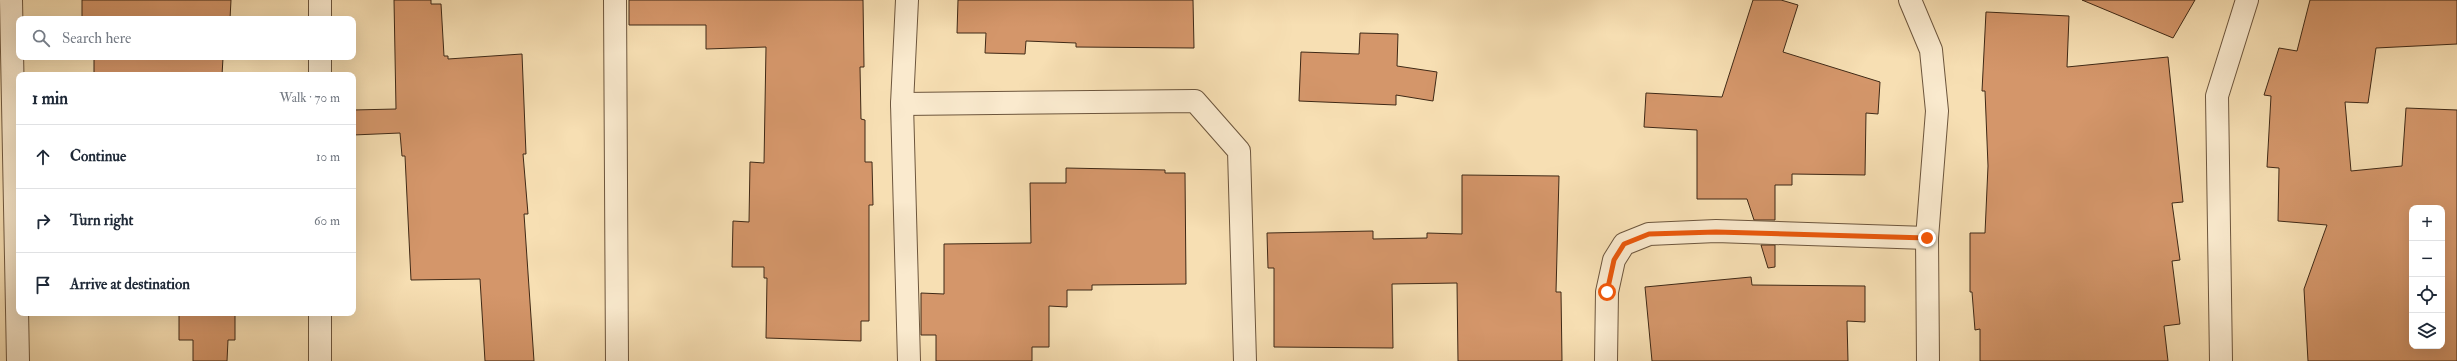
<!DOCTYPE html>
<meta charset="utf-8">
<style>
:root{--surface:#fff;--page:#f2f2f3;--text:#1f2937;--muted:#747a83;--line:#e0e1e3}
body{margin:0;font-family:"IM FELL Double Pica",serif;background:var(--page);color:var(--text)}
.controls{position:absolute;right:12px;bottom:12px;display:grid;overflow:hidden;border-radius:8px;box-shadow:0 4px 16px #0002}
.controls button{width:36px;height:36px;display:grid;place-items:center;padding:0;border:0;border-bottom:1px solid var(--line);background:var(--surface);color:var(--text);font:20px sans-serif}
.stop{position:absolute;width:12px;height:12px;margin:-9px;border:3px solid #ea580c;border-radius:50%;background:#fff}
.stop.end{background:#ea580c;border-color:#fff;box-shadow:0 1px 4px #0008}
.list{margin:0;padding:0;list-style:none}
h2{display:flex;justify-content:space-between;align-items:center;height:52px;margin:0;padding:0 16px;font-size:17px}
h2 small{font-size:13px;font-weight:400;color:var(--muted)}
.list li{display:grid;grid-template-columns:26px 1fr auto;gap:12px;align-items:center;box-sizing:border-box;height:64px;padding:0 16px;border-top:1px solid var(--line)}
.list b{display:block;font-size:15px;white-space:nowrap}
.list em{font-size:13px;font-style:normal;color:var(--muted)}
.icon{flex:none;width:22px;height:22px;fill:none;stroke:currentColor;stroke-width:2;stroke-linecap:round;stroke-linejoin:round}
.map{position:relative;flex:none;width:2457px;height:361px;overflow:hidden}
.search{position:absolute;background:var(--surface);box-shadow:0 4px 16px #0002;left:16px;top:16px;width:340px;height:44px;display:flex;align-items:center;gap:10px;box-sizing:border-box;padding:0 14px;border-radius:8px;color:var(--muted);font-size:15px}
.panel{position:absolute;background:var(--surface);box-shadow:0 4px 16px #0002;left:16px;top:72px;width:340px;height:244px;border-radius:8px}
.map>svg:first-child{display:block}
.building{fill:#d4966a;stroke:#3f2916;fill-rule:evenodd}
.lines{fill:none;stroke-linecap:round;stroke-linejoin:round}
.minor-casing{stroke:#6d563d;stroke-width:24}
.minor{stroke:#faeace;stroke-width:22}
.route{stroke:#ea580c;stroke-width:5}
</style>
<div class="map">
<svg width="2457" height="361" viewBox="0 0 2457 361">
<rect width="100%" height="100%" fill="#f7dfb3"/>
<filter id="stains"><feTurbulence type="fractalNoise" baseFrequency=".005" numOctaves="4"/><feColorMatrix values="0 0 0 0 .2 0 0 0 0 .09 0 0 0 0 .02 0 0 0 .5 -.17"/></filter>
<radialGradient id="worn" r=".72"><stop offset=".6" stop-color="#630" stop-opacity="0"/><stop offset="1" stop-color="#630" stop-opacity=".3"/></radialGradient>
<g class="building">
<polygon points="82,0 231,0 230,19 82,19"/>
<polygon points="394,0 431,0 431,4 441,4 444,56 448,56 448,59 522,54 526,154 523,154 528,214 524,214 534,361 485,361 480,279 411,280 405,156 402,156 400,133 353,135 353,110 396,109"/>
<polygon points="629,0 863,0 864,67 860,67 861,119 865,120 865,162 872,162 873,205 869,205 869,321 861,321 861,341 766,338 767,278 764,278 764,267 732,267 733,221 749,222 750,162 764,163 766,47 706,49 706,25 629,25"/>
<polygon points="958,0 1193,0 1194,48 1076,47 1076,43 1026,41 1025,54 985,53 986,33 957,33"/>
<polygon points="1753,0 1781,0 1798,5 1783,52 1880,82 1878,114 1866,113 1865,175 1792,174 1792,185 1775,185 1775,220 1754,220 1747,199 1697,199 1697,130 1644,127 1646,93 1722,97"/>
<polygon points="2082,0 2195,0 2173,38"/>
<path d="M2310,0H2457V44L2376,48L2368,103L2345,102L2351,171L2402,166L2406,108L2457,110V361H2308L2304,289L2327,225L2278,221L2279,168L2267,167L2271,96L2264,95L2279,48L2297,51ZM2412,208H2442V346H2412Z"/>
<polygon points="1986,12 2069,16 2067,67 2168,57 2183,202 2172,203 2180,260 2172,261 2180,324 2164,326 2168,361 1980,361 1980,329 1975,330 1972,292 1970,292 1970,233 1985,233 1988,166 1985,91 1982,91"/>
<polygon points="1360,33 1398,34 1397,66 1437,72 1433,101 1396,95 1396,105 1299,101 1301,52 1359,54"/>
<polygon points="94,57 229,57 223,58 222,75 94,75"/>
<polygon points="1066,168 1165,170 1165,173 1185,173 1186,284 1092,285 1092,290 1067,290 1067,307 1049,306 1049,347 1032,347 1032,361 936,361 936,335 921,335 921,293 944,294 944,244 1031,243 1030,183 1066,183"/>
<polygon points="1462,175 1559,176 1556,292 1561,292 1562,361 1458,361 1457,283 1392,284 1393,348 1274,347 1274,268 1268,268 1267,233 1373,231 1373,239 1427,238 1427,233 1462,234"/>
<polygon points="1761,245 1775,245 1775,267 1768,268"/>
<polygon points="1751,277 1752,285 1865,286 1865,322 1847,321 1848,361 1652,361 1645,287"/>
<polygon points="179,313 235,313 235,340 228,340 227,361 193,361 193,340 179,340"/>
</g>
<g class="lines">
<defs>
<g id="minor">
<polyline points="11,0 18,361"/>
<polyline points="615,0 617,361"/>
<polyline points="907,0 902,104 909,361"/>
<polyline points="1910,0 1931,50 1937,111 1927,238 1928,361"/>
<polyline points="320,19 320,0"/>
<polyline points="320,75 320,57"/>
<polyline points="902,104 1195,101 1239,151 1245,361"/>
<polyline points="320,361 320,313"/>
<polyline points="1606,361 1607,292 1614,260 1624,244 1649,234 1716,231 1927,238"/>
<polyline points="2221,361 2217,96 2247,0"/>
</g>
</defs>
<use href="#minor" class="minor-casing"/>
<use href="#minor" class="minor"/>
</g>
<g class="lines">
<polyline class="route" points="1607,292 1614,260 1624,244 1649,234 1716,232 1927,238"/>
</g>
<rect width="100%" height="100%" filter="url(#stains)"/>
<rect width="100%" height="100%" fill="url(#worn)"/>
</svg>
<div class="controls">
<button>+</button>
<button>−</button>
<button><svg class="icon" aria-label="locate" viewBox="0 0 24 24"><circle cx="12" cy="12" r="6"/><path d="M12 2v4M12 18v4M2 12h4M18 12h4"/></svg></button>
<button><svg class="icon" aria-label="layers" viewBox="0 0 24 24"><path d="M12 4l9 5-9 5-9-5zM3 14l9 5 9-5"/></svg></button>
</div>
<div class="stop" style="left:1607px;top:292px"></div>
<div class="stop end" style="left:1927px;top:238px"></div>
<div class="search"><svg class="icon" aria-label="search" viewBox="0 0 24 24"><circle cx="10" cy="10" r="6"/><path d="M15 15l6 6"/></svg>Search here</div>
<section class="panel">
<h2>1 min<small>Walk · 70 m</small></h2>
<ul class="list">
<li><svg class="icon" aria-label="ahead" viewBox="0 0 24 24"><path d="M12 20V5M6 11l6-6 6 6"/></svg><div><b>Continue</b></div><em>10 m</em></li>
<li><svg class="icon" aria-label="right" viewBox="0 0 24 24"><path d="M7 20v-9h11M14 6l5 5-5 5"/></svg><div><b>Turn right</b></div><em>60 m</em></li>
<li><svg class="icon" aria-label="arrive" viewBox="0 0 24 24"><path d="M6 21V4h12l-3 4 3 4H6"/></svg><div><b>Arrive at destination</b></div></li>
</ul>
</section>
</div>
